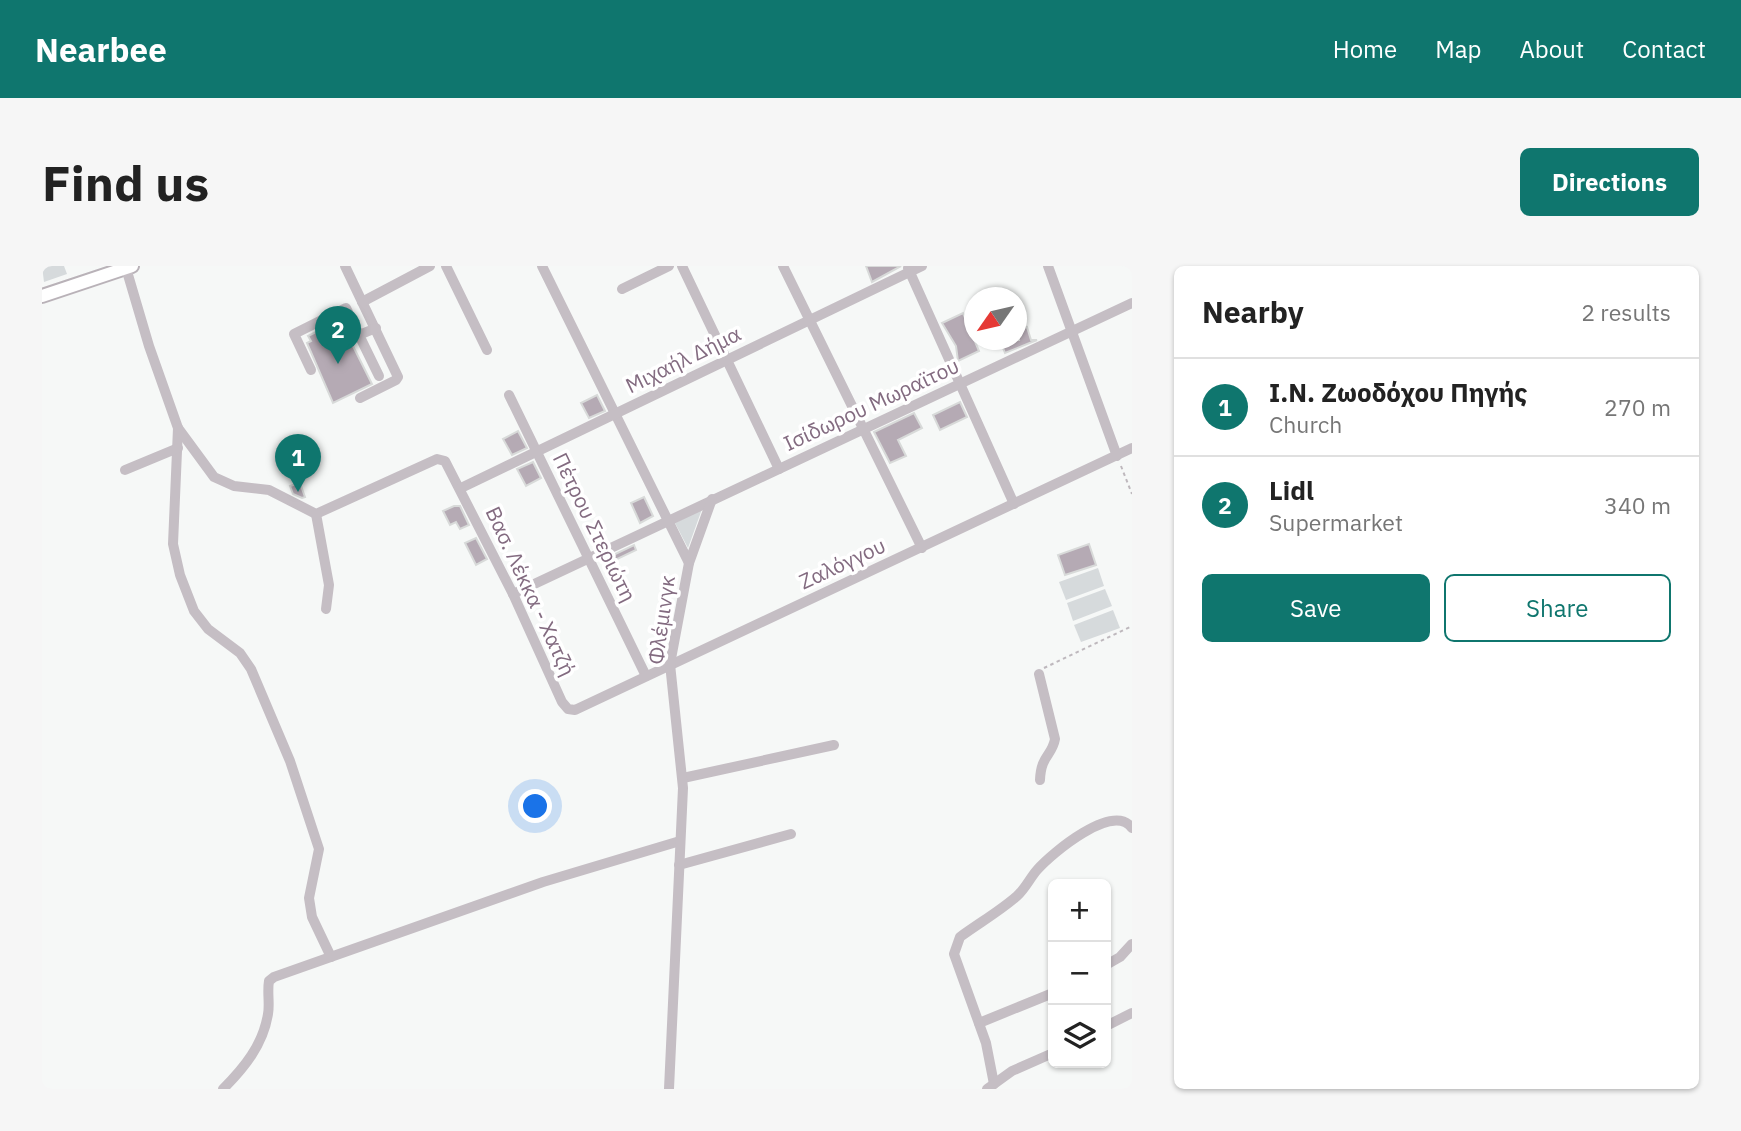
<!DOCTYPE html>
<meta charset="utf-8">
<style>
:root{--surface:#fff;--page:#f6f6f6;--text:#222;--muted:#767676;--line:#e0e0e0;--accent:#0f766e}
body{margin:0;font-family:"IBM Plex Sans",sans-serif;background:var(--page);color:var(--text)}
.controls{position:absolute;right:21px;bottom:21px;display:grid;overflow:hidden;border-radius:10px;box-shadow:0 2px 5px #0004}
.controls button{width:63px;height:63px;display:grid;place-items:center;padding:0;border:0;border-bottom:2px solid var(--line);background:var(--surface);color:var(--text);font:35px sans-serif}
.compass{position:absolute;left:922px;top:21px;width:63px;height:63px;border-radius:50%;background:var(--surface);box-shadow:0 2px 5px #0004;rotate:236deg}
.you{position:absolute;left:494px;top:541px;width:24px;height:24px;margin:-18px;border:5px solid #fff;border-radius:50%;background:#1a73e8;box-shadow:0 0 0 10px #1a73e833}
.badge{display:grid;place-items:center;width:46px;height:46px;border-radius:50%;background:var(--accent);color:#fff;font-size:23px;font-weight:700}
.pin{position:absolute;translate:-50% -58px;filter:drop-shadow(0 2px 4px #0008)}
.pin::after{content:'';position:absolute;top:37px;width:24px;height:21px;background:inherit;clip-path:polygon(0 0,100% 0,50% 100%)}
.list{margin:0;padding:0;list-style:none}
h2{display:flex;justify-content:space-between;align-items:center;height:91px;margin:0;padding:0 28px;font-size:30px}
h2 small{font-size:23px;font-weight:400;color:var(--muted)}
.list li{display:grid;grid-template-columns:46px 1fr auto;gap:21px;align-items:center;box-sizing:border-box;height:98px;padding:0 28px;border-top:2px solid var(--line)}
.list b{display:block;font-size:26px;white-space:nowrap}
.list p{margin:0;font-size:23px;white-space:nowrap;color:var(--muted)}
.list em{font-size:23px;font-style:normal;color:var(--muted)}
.actions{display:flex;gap:14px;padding:21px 28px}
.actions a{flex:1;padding:16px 0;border:2px solid var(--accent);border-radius:10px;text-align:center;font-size:24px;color:var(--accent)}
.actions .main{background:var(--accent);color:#fff}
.icon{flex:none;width:38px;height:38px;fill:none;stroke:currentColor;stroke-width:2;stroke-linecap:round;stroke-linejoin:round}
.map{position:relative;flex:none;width:1090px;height:823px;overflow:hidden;border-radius:10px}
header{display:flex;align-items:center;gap:42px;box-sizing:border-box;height:98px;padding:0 35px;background:var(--accent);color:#fff}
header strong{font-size:33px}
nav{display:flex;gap:38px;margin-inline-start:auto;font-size:24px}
.intro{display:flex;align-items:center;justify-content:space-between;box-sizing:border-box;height:168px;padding:0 42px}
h1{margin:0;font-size:49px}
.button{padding:18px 32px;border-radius:10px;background:var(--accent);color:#fff;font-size:24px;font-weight:700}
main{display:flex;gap:42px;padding:0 42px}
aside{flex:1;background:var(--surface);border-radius:10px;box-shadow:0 2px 5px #0004}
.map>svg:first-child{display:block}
.green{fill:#d6dadc}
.building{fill:#b5aab4;stroke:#d8dad9;stroke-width:2}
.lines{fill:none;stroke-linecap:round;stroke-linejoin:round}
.major-casing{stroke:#b9b2b8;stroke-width:16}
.path{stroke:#beb8bd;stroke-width:2;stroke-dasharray:3.5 3.5;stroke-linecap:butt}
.minor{stroke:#c5bec4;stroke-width:10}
.major{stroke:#fff;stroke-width:12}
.labels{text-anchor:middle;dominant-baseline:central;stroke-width:7;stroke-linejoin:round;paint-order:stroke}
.street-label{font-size:21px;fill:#836b80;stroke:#fff}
</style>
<header>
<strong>Nearbee</strong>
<nav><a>Home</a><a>Map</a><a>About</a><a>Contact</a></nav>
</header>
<div class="intro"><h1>Find us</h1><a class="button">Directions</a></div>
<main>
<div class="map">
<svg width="1090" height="823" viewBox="0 0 1090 823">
<rect width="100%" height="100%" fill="#f6f8f7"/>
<g class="green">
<polygon points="0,0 22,0 25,8 2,16"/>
<polygon points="660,243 646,282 633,257"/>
<polygon points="1056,302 1062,320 1024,334 1017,316"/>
<polygon points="1063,323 1070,340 1031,355 1025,337"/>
<polygon points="1071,344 1078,362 1039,376 1032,359"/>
</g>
<g class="building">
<polygon points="824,0 859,0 830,16"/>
<polygon points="921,47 937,85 916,95 914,80 900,57"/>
<polygon points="298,54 330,118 291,137 265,77 269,75 266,70"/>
<polygon points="985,61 989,74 995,74 963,87 958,74 977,74 975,64"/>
<polygon points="555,129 563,145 547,152 539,137"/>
<polygon points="918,136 925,151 898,164 891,149"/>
<polygon points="872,147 880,162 856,174 864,190 848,197 832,166"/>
<polygon points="476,165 485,182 470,189 461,173"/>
<polygon points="491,196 499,212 484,220 475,203"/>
<polygon points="258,217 263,231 260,232 251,228 248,220"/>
<polygon points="602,231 611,250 598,257 589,237"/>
<polygon points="412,240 418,240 427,259 418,263 414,256 408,259 401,245"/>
<polygon points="434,272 445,293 434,299 423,277"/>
<polygon points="1047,278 1054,299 1023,309 1016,289"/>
<polygon points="592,279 594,284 567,297 565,292"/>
</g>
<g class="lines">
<defs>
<polyline id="major" points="0,30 90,0"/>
</defs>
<use href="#major" class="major-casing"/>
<g class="path">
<polyline points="1079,200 1090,228"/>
<polyline points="1002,402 1090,360"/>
</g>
<g class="minor">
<polyline points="303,0 356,111 354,114 318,132"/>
<polyline points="404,0 445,84"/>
<polyline points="500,0 647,297"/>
<polyline points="640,0 737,203"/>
<polyline points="741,0 880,282"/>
<polyline points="1006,0 1075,190"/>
<polyline points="84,2 107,80 136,162 131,278 138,309 152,345 166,363 198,387 209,403 248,495 277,583 267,632 270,651 289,691"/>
<polyline points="866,2 972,238"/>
<polyline points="580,23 627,0"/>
<polyline points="320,36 388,0"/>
<polyline points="317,69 337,110"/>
<polyline points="269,104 252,68 304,42 317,69 334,62"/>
<polyline points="467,129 604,410"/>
<polyline points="136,162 172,211 192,220 227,224 274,248 395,193 403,195 471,328 520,436 526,443 533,444 1090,182"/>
<polyline points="83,204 136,182"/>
<polyline points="419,222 880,0"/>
<polyline points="274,248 287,319 284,343"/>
<polyline points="471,328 1090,37"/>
<path d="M997,408L1013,473C1010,490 999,489 998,514"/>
<polyline points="641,512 792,479"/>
<polyline points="637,599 749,568"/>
<polyline points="1064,699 1078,691 1090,678"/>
<polyline points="937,757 1011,727"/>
<polyline points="1064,760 1090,747"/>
<path d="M952,818L944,777L912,688L918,671C937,657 958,645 975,630C983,623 988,612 995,604C1010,587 1071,536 1090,562"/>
<path d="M181,823C202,802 221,779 226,748C228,738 225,726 227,715L232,711L501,616L638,575"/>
<polyline points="627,823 641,522 628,398 647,297 670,233"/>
<polyline points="945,823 970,805 1011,787"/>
</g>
<use href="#major" class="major"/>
</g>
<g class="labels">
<g class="street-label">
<text transform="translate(641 93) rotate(-26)">Μιχαήλ Δήμα</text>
<text transform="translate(829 138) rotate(-25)">Ισίδωρου Μωραϊτου</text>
<text transform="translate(553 261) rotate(64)">Πέτρου Στεριώτη</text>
<text transform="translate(800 297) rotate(-25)">Ζαλόγγου</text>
<text transform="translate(489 325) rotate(65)">Βασ. Λέκκα - Χατζή</text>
<text transform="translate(619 354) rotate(-82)">Φλέμινγκ</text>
</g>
</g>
</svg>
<div class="controls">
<button>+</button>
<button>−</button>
<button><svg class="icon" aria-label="layers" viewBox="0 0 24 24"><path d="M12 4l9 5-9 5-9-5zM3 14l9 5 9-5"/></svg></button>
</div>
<svg class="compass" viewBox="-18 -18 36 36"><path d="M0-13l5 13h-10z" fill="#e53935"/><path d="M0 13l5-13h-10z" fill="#767676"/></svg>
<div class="you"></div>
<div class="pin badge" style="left:256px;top:226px">1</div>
<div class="pin badge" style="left:296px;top:98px">2</div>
</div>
<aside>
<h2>Nearby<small>2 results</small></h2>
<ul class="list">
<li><span class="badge">1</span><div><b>Ι.Ν. Ζωοδόχου Πηγής</b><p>Church</p></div><em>270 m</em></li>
<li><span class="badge">2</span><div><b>Lidl</b><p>Supermarket</p></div><em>340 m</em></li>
</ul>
<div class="actions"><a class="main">Save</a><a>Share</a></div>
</aside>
</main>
